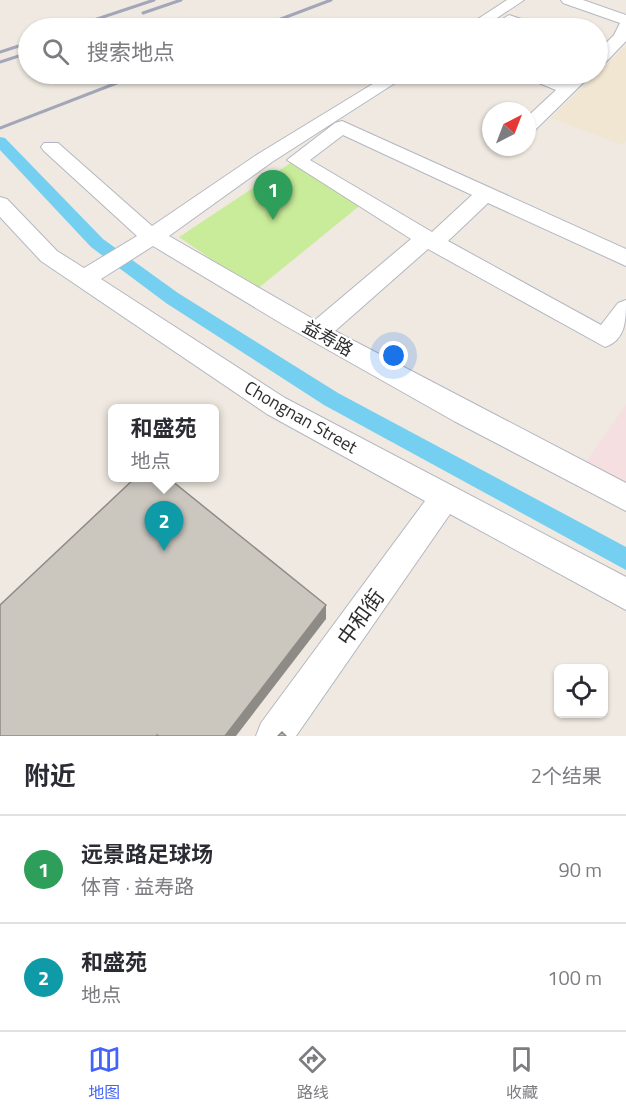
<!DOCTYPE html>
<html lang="zh">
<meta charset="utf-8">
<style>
:root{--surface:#fff;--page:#f7f7f7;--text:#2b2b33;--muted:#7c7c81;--line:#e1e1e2;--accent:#4264fb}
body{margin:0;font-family:"Titillium Web","Noto Sans SC",sans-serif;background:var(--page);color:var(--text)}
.controls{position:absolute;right:18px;bottom:18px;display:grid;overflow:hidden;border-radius:9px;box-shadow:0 2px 4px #0004}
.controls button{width:54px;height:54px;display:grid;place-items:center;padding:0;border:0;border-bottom:2px solid var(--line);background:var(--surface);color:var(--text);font:30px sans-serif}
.compass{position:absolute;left:482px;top:102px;width:54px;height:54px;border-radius:50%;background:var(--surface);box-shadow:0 2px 4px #0004;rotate:42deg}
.you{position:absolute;left:394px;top:356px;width:21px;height:21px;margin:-15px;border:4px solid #fff;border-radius:50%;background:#1a73e8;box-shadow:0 0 0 9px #1a73e833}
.badge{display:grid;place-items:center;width:39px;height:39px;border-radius:50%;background:var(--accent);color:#fff;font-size:20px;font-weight:700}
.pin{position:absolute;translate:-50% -50px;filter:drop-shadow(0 2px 3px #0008)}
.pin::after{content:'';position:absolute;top:32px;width:21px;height:18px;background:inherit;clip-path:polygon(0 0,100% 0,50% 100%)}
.popup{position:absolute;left:108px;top:404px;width:111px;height:78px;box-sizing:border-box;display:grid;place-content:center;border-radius:9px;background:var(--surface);filter:drop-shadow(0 2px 4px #0005);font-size:20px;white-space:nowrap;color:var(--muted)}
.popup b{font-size:22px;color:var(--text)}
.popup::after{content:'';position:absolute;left:50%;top:100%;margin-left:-12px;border:12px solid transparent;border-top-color:var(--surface)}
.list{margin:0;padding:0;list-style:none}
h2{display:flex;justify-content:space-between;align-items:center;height:78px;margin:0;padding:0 24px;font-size:26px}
h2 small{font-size:20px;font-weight:400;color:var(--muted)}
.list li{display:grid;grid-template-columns:39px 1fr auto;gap:18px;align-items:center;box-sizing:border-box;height:108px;padding:0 24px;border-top:2px solid var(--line)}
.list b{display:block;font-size:22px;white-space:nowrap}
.list p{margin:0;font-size:20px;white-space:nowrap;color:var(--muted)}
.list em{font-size:20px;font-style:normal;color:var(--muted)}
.icon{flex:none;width:33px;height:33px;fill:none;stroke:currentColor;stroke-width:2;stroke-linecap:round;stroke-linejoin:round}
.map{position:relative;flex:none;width:626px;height:736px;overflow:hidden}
.search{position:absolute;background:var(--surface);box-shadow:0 2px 4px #0004;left:18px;right:18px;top:18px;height:66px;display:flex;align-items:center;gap:15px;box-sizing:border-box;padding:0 21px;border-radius:33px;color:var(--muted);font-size:22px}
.sheet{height:294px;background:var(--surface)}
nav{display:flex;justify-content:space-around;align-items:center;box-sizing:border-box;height:84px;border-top:2px solid var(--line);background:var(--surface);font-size:16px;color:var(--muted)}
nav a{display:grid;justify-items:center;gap:3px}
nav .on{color:var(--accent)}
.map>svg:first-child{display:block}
.education{fill:#f0e6d1}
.medical{fill:#f5dfe0}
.pitch{fill:#c9ec9a}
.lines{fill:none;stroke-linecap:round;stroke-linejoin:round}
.canal{fill:#75cff0;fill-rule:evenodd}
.minor-casing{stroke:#b4b7c1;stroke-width:2}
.minor{fill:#fff;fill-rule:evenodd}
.rail{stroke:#a3a6b8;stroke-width:3}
.shaded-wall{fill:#8e8b86}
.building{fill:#cbc7bf;stroke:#8e8b86;stroke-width:1.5}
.labels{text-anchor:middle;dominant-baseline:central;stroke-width:4.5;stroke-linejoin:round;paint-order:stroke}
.street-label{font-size:18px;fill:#2e2e2e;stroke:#fff}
.near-street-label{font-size:21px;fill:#2e2e2e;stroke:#fff}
</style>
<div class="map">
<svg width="626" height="736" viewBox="0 0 626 736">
<rect width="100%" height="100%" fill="#efe9e1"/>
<polygon class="education" points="626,46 626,141 623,145 551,118"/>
<polygon class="medical" points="626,405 626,488 584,465"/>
<polygon class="pitch" points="292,162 363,203 256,290 179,237"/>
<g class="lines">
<polygon class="canal" points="0,137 5,138 103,239 178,293 338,393 626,547 626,570 324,405 166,303 91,247 0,150"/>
<defs>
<g id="minor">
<polygon points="507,0 524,0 482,28 464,28"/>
<polygon points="561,0 583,0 626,15 626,41 604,64 598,65 598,51 614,35 620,23 563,3"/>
<path d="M509,15L539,25L541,28C528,29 511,30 501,20Z"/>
<path d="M389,74H409L272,162L169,236L315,320L411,239L287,160L335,123L342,121L626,249V266L488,203L448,241L601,325L618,303L626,300C626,320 626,340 605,347L428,249L335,331L626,483V511L454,421L284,325L153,246L101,279L285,398L626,577V610L450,514L296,736H256L261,723L425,501L267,414L41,261L0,217V197L7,199L57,251L84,268L137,236L44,151L41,147L44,143H58L152,226L258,154ZM343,135L472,195L432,232L310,160Z"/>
<polygon points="524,74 547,74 566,81 574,74 592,74 534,131 527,133 527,117 556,90 527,78"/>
</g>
</defs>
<use href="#minor" class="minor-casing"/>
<use href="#minor" class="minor"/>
<g class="rail">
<polyline points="143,13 181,0"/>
<polyline points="70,28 154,0"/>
<polyline points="257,28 331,0"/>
<polyline points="0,52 28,43"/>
<polyline points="0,62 28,53"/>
<polyline points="0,128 140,74"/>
</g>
</g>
<polygon class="shaded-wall" points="326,605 326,619 236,736 225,736"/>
<g class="building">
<polygon points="136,477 167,477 326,605 225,736 159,736 157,735 156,736 0,736 0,605"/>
<polygon points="282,732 286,736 278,736"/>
</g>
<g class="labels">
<g class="street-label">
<text transform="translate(328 338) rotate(29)">益寿路</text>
<text transform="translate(301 417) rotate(30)">Chongnan Street</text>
</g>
<g class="near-street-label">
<text transform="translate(360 617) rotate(-54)">中和街</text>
</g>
</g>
</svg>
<div class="controls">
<button><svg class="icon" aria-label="locate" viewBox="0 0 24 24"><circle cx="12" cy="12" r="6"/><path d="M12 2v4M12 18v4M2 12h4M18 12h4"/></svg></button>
</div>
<svg class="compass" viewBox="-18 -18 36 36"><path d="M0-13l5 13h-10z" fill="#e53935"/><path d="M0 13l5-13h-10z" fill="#7c7c81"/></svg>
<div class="you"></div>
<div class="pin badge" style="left:273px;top:220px;background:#2e9e5b">1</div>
<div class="pin badge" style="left:164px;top:551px;background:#0f9aa8">2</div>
<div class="popup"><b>和盛苑</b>地点</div>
<div class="search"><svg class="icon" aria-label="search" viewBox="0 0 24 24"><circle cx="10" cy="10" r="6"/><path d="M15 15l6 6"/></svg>搜索地点</div>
</div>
<section class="sheet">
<h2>附近<small>2个结果</small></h2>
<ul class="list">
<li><span class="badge" style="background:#2e9e5b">1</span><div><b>远景路足球场</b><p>体育 · 益寿路</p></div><em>90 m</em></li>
<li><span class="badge" style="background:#0f9aa8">2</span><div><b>和盛苑</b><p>地点</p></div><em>100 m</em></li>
</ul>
</section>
<nav>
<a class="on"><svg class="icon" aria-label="map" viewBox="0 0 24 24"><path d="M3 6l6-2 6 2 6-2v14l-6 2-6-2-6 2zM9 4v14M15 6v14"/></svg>地图</a>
<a><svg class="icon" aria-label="directions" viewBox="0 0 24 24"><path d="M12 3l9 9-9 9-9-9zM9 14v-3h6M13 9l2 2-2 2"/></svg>路线</a>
<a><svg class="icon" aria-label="saved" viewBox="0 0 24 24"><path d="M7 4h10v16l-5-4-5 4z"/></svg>收藏</a>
</nav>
